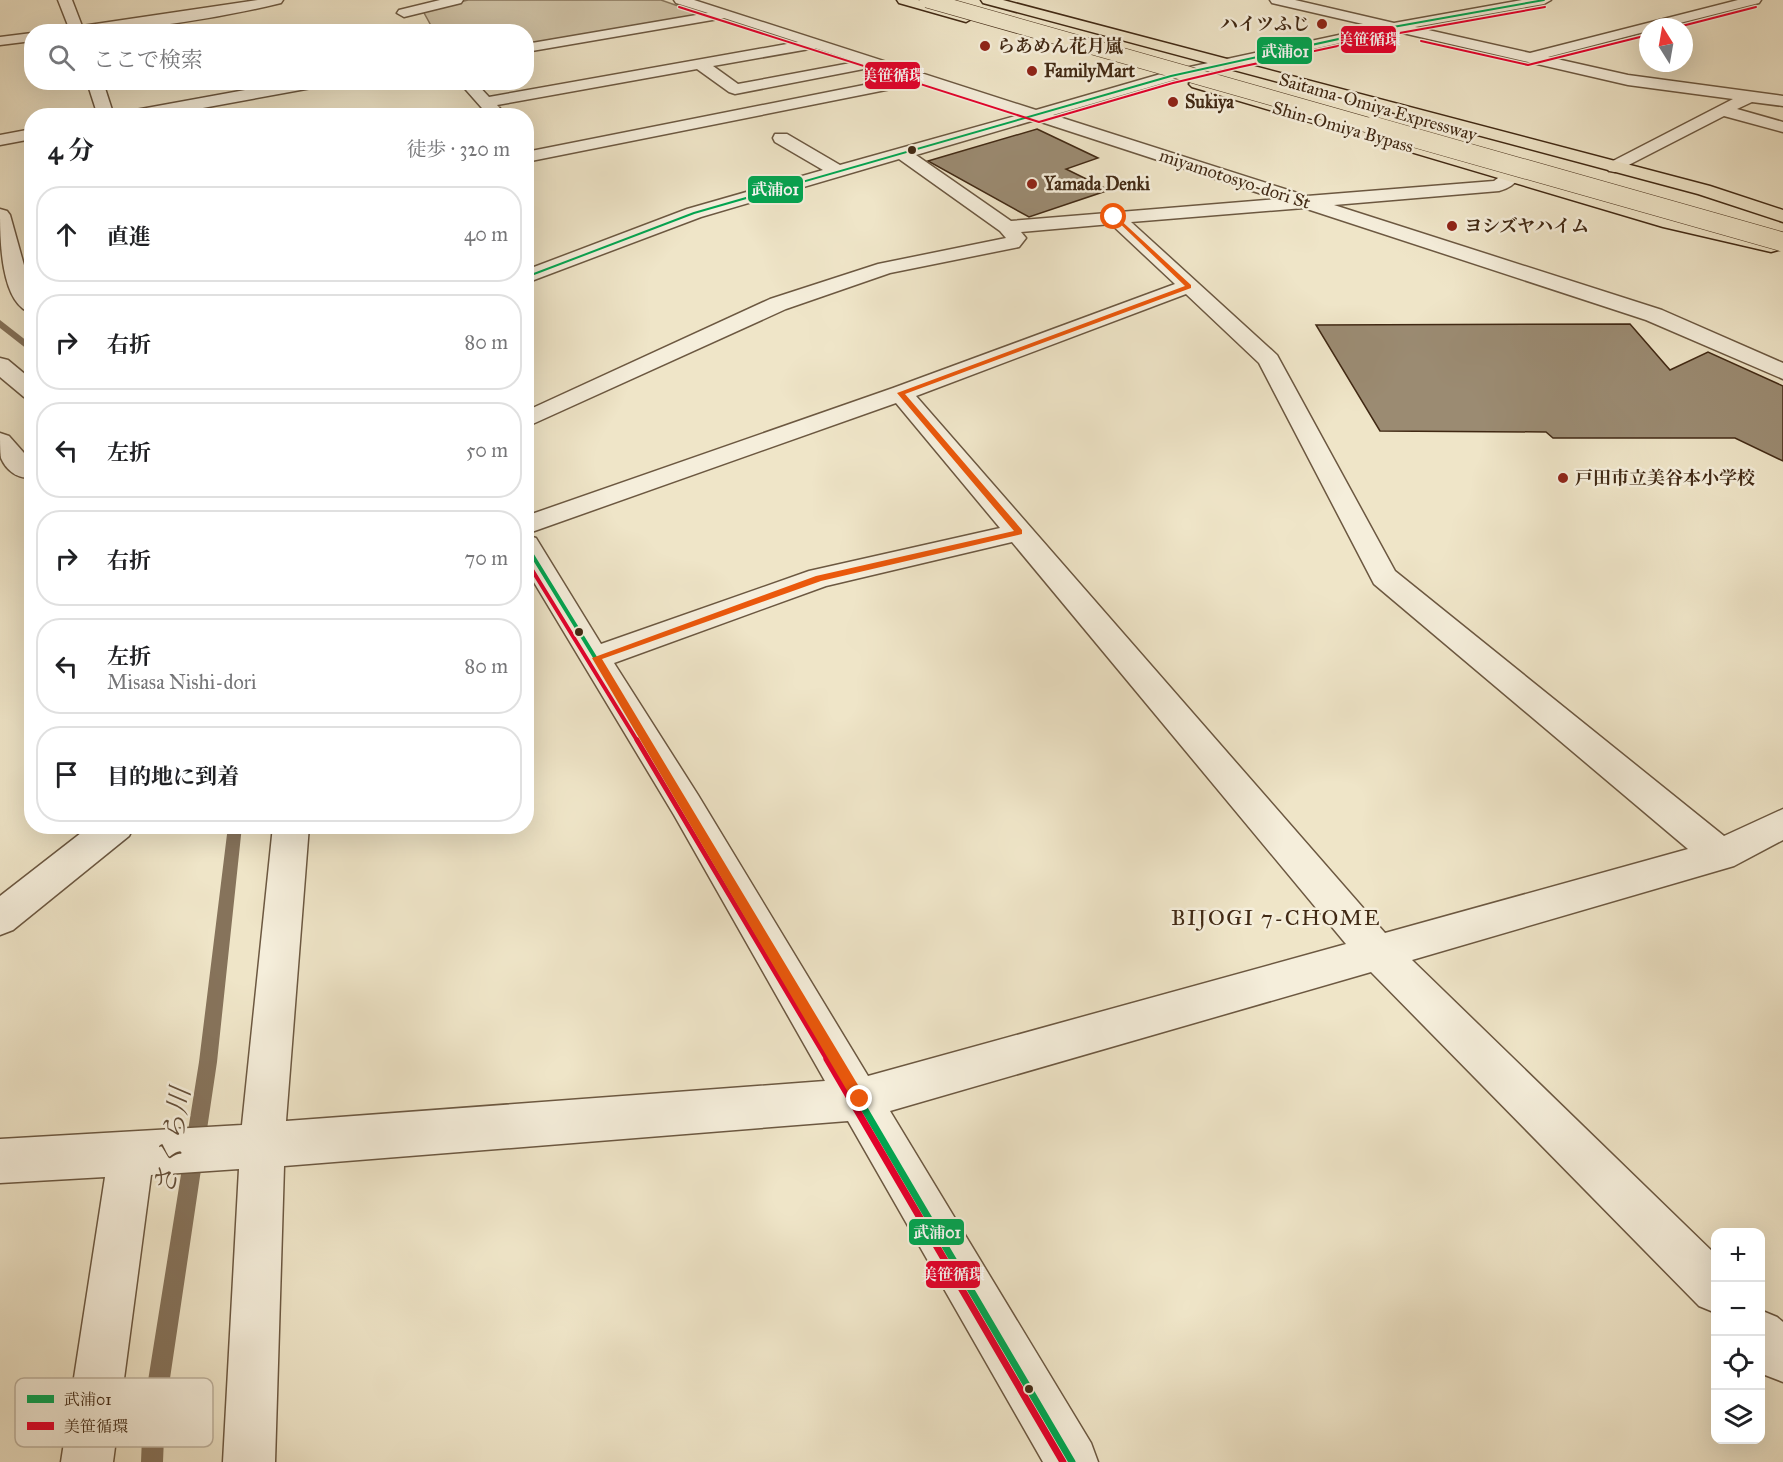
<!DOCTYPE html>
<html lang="ja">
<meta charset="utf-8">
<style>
:root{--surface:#fff;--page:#f6f6f6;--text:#202124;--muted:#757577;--line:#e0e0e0}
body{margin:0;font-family:"IM FELL Great Primer","Noto Serif JP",serif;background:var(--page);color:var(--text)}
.controls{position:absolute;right:18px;bottom:18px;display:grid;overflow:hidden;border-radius:12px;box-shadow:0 6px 24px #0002}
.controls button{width:54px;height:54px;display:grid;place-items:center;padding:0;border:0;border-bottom:2px solid var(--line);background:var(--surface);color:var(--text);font:30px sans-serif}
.compass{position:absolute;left:1639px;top:18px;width:54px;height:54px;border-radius:50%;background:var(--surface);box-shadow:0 6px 24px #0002;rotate:349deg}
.stop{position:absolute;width:18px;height:18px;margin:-14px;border:4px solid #ea580c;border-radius:50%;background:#fff}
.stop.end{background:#ea580c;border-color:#fff;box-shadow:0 2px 6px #0008}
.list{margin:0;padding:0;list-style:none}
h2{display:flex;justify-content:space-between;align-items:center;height:78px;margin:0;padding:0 24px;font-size:26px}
h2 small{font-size:20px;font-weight:400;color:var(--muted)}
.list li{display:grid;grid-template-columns:39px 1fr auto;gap:18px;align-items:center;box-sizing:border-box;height:96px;margin:0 12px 12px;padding:0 12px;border:2px solid var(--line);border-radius:24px}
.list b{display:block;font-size:22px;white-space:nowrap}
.list p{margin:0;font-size:20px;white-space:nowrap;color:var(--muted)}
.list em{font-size:20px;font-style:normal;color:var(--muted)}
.icon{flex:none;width:33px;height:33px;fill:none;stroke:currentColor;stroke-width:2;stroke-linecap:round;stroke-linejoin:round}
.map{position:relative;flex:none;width:1783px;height:1462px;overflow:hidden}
.search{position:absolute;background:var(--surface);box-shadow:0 6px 24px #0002;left:24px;top:24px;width:510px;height:66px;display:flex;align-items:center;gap:15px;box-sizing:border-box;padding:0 21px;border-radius:24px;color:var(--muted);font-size:22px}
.panel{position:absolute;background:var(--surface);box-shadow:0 6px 24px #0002;left:24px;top:108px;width:510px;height:726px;border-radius:24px}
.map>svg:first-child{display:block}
.green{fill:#d1c5a9;stroke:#89775e;stroke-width:1.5}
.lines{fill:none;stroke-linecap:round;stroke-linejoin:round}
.stream{fill:#86735b;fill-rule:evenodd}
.building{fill:#9b8b72;stroke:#412914;stroke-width:1.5}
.minor-casing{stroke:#6c5841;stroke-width:3}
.highway-casing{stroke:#412914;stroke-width:3}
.minor{fill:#f5eedb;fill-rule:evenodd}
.highway{fill:#efe5c8;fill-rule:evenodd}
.highway-bridge-far1-casing{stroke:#412914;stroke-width:16;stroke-linecap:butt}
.highway-bridge-casing{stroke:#412914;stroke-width:20;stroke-linecap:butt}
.highway-bridge-far1{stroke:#efe5c8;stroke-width:15}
.highway-bridge{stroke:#efe5c8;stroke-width:19}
.bus-1-far3-casing{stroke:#f5eedb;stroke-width:4.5}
.bus-1-far2-casing{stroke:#f5eedb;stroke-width:8}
.bus-1-far1-casing{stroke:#f5eedb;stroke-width:10}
.bus-1-casing{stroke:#f5eedb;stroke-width:11}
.bus-2-far3-casing{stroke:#f5eedb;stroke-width:4.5}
.bus-2-far2-casing{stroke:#f5eedb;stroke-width:8}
.bus-2-far1-casing{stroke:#f5eedb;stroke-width:10}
.bus-2-casing{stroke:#f5eedb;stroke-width:11}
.bus-1-far3{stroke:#00a651;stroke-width:2}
.bus-1-far2{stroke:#00a651;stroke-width:4}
.bus-1-far1{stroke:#00a651;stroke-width:5}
.bus-1{stroke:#00a651;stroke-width:7}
.bus-2-far3{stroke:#e4002b;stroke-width:2}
.bus-2-far2{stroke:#e4002b;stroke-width:4}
.bus-2-far1{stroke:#e4002b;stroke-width:5}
.bus-2{stroke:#e4002b;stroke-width:7}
.route{fill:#ea580c}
.poi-dot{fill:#8f2418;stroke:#f5eedb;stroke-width:2}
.bus-dot{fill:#412914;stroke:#f5eedb;stroke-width:2}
.labels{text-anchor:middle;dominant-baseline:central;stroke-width:5;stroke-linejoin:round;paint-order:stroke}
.far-poi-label{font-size:18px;font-weight:bold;fill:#412914;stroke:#f5eedb;text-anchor:start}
.far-street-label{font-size:18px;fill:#412914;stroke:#f5eedb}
.neighbourhood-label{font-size:22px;letter-spacing:1.5px;fill:#412914;stroke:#f5eedb}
.near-water-label{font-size:27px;font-style:italic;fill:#644e38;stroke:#f5eedb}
.key{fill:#f5eedb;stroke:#bfb39f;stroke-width:1.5}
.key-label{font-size:16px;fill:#412914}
.line-badge{stroke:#f5eedb;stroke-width:2}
.badge-label{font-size:16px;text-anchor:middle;font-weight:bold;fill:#fff}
</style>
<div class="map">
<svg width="1783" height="1462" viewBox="0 0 1783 1462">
<rect width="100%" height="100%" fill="#efe5c8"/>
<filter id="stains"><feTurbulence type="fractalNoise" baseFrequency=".00333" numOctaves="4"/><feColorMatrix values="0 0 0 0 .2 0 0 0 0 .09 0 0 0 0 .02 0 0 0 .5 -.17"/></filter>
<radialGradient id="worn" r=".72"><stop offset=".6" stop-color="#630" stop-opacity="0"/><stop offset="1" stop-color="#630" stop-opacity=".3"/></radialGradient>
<polygon class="green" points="468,0 661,0 704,15 527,44 526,32 434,31 423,11"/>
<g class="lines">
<g class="stream">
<polygon points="0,320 32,345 32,353 0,328"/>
<polygon points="228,826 242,826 217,1062 165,1412 163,1462 141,1462 143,1412 199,1062"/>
</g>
</g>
<g class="building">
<polygon points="1037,129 1098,158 1066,169 1109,190 1029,217 928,161"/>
<polygon points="1630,324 1670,370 1708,352 1783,386 1783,461 1735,438 1553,438 1546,432 1380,431 1316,325"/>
</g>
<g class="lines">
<defs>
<g id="minor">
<path d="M58,0H72L82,26L258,0H283L281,3C215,19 132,32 64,32L69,28Z"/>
<polygon points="440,0 463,0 461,3 404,17 397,13 399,10"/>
<path d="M674,0H694L1036,110L1171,71L1376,27L1272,3L1270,0H1295L1394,23L1522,0H1551L1544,4L1415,27L1530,53L1738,0H1761L1759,3L1664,27H1648V31L1548,57L1628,75L1783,96V106L1752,102L1737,109L1783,122V132L1724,116L1615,172L1609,171L1606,167L1609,163L1733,99L1628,85L1394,31L1174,80L1053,115L1307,196L1494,181L1506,172H1518L1521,176C1516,183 1508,189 1499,191L1334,205L1662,310L1783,363V379L1646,320L1304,208L1131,222L1277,355L1395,571L1724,836L1783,809V840L1734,866L1412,960L1716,1255V1313L1699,1306L1371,972L890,1111L1091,1443L1098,1462H1043L848,1121L284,1166L275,1462H223L239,1169L151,1175L113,1462H61L105,1177L0,1183V1139L242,1125L273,826H309L286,1121L825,1081L674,815L526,569V535L536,538L601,644L809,571L1000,528L896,403L526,534V516L893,388L1175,284L1111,224L1021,232L1026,238L1019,247L890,273L786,309L526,427V411L770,299L878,264L1006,238L1000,231L899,159L701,217L526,283V270L687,209L823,170L775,142L773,138L775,134H787L840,165L1019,115L921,83L526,162V152L904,77L874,67L735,94L729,92L697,69L497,105L507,116H489L459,82H475L489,97L798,42L724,18L526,52V44L708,13L676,3ZM815,48L856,62L738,84L713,66ZM1035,120L1277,199L1011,221L916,155ZM1186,294L1259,363L1374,584L1688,849L1385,933L916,396ZM1012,542L1346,944L868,1076L698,795L614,663L826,586Z"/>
<polygon points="32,33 32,41 0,45 0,37"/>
<polygon points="87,82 103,82 114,116 98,116"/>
<polygon points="289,82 324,82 317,87 159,116 122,116 130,111"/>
<polygon points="32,129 32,139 0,145 0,135"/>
<path d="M0,209L7,211L10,215L32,294V313C0,305 0,237 0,209Z"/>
<polygon points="0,358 8,360 32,380 32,399 24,397 0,377"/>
<path d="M0,433L9,436L32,462V477C18,480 6,470 1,458C0,452 0,440 0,433Z"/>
<polygon points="90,826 134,826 129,836 13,930 0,935 0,896"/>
<polygon points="1760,1310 1777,1317 1783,1322 1783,1382 1765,1375 1760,1370"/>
</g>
<g id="highway">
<polygon points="897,0 918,0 971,15 973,18 966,22 899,3"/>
<polygon points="981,0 1003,0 1710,186 1783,210 1783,222 1698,194 983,3"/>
<polygon points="1197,79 1674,218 1778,242 1781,246 1778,250 1771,252 1663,227 1192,87 1189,84 1192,81"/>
</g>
</defs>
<use href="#minor" class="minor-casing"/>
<use href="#highway" class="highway-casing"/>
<use href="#minor" class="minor"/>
<use href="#highway" class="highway"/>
<defs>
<polyline id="highway-bridge-far1" points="927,0 1378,128"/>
<polyline id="highway-bridge" points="1373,126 1783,242"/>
</defs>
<use href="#highway-bridge-far1" class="highway-bridge-far1-casing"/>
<use href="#highway-bridge" class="highway-bridge-casing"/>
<use href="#highway-bridge-far1" class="highway-bridge-far1"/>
<use href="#highway-bridge" class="highway-bridge"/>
<defs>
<polyline id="bus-1-far3" points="526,277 694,213 1171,76 1393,27 1544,0"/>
<polyline id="bus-1-far2" points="526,545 647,742"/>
<polyline id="bus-1-far1" points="646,740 836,1061"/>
<polyline id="bus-1" points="835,1059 1072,1462"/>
<g id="bus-2-far3">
<polyline points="679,7 1039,122 1173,83 1240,67 1394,34 1545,7"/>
<polyline points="1678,27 1756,7"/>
<polyline points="1421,41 1528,65 1648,35"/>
</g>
<polyline id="bus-2-far2" points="526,560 638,742"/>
<polyline id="bus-2-far1" points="637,740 828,1061"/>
<polyline id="bus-2" points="827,1059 1063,1462"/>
</defs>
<use href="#bus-1-far3" class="bus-1-far3-casing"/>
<use href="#bus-1-far2" class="bus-1-far2-casing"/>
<use href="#bus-1-far1" class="bus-1-far1-casing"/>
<use href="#bus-1" class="bus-1-casing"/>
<use href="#bus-2-far3" class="bus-2-far3-casing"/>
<use href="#bus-2-far2" class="bus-2-far2-casing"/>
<use href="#bus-2-far1" class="bus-2-far1-casing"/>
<use href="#bus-2" class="bus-2-casing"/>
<use href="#bus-1-far3" class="bus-1-far3"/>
<use href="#bus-1-far2" class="bus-1-far2"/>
<use href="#bus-1-far1" class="bus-1-far1"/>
<use href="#bus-1" class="bus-1"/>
<use href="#bus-2-far3" class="bus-2-far3"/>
<use href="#bus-2-far2" class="bus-2-far2"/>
<use href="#bus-2-far1" class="bus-2-far1"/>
<use href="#bus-2" class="bus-2"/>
</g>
<polygon class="route" points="1112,216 1116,216 1191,285 1191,288 905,394 1022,530 1022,534 821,581 602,659 864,1095 866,1099 864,1104 860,1106 855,1104 592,658 816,576 1014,531 897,393 1185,286"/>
<g class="poi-dot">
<circle cx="1322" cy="24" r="6"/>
<circle cx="985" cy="46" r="6"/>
<circle cx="1032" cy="71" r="6"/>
<circle cx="1173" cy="102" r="6"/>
<circle cx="1032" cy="184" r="6"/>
<circle cx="1452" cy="226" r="6"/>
<circle cx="1563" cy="478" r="6"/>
</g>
<g class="bus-dot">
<circle cx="912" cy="150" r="5"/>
<circle cx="579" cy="632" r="5"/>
<circle cx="1029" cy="1389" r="5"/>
</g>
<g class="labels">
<g class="far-poi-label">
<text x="1310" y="24" text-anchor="end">ハイツふじ</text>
<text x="997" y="46">らあめん花月嵐</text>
<text x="1044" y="71">FamilyMart</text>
<text x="1185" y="102">Sukiya</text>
<text x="1044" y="184">Yamada Denki</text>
<text x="1464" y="226">ヨシズヤハイム</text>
<text x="1575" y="478">戸田市立美谷本小学校</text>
</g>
<g class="far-street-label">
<text transform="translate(1378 107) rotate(16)">Saitama-Omiya Expressway</text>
<text transform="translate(1343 127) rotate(16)">Shin-Omiya Bypass</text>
<text transform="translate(1235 179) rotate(18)">miyamotosyo-dori St</text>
</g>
<g class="neighbourhood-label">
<text x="1276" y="917">BIJOGI 7-CHOME</text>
</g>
<g class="near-water-label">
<text transform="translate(172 1141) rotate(-81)">さくら川</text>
</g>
</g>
<rect x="15" y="1378" width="198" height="69" rx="9" class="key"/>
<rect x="27" y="1395" width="27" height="8" fill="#00a651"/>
<rect x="27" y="1422" width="27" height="8" fill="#e4002b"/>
<g class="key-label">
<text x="64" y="1405">武浦01</text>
<text x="64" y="1432">美笹循環</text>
</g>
<g class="line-badge">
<rect x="1340" y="25" width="57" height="29" rx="6" fill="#e4002b"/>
<rect x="1256" y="36" width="57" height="29" rx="6" fill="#00a651"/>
<rect x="864" y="61" width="57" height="29" rx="6" fill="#e4002b"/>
<rect x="747" y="175" width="57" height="29" rx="6" fill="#00a651"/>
<rect x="908" y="1218" width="57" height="28" rx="6" fill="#00a651"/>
<rect x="925" y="1260" width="56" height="29" rx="6" fill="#e4002b"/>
</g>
<g class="badge-label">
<text x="1369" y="45">美笹循環</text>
<text x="1285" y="57">武浦01</text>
<text x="893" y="81">美笹循環</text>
<text x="775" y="195">武浦01</text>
<text x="937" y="1238">武浦01</text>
<text x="953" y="1280">美笹循環</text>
</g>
<rect width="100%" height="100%" filter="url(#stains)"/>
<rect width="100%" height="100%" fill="url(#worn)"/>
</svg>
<div class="controls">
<button>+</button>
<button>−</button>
<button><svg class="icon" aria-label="locate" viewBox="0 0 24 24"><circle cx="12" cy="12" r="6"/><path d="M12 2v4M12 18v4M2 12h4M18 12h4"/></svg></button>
<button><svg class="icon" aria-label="layers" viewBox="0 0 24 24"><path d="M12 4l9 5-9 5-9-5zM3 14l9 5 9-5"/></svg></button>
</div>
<svg class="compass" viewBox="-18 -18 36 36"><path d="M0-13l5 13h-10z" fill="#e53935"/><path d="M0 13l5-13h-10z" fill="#757577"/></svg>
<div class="stop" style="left:1114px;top:217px"></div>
<div class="stop end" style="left:860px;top:1099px"></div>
<div class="search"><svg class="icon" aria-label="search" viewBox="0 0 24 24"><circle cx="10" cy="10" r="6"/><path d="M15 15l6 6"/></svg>ここで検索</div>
<section class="panel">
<h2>4 分<small>徒歩 · 320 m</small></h2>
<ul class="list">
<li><svg class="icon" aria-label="ahead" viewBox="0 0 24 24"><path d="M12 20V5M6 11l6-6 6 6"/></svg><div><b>直進</b></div><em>40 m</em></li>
<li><svg class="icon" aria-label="right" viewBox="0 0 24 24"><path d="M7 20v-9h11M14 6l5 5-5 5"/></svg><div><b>右折</b></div><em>80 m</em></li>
<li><svg class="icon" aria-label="left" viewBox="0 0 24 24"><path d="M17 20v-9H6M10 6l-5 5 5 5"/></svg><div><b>左折</b></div><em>50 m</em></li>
<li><svg class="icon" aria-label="right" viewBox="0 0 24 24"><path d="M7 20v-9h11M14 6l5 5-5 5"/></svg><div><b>右折</b></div><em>70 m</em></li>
<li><svg class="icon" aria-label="left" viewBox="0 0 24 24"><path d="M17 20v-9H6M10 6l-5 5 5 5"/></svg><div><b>左折</b><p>Misasa Nishi-dori</p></div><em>80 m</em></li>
<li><svg class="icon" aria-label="arrive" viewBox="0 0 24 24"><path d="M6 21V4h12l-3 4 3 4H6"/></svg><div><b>目的地に到着</b></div></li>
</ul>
</section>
</div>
